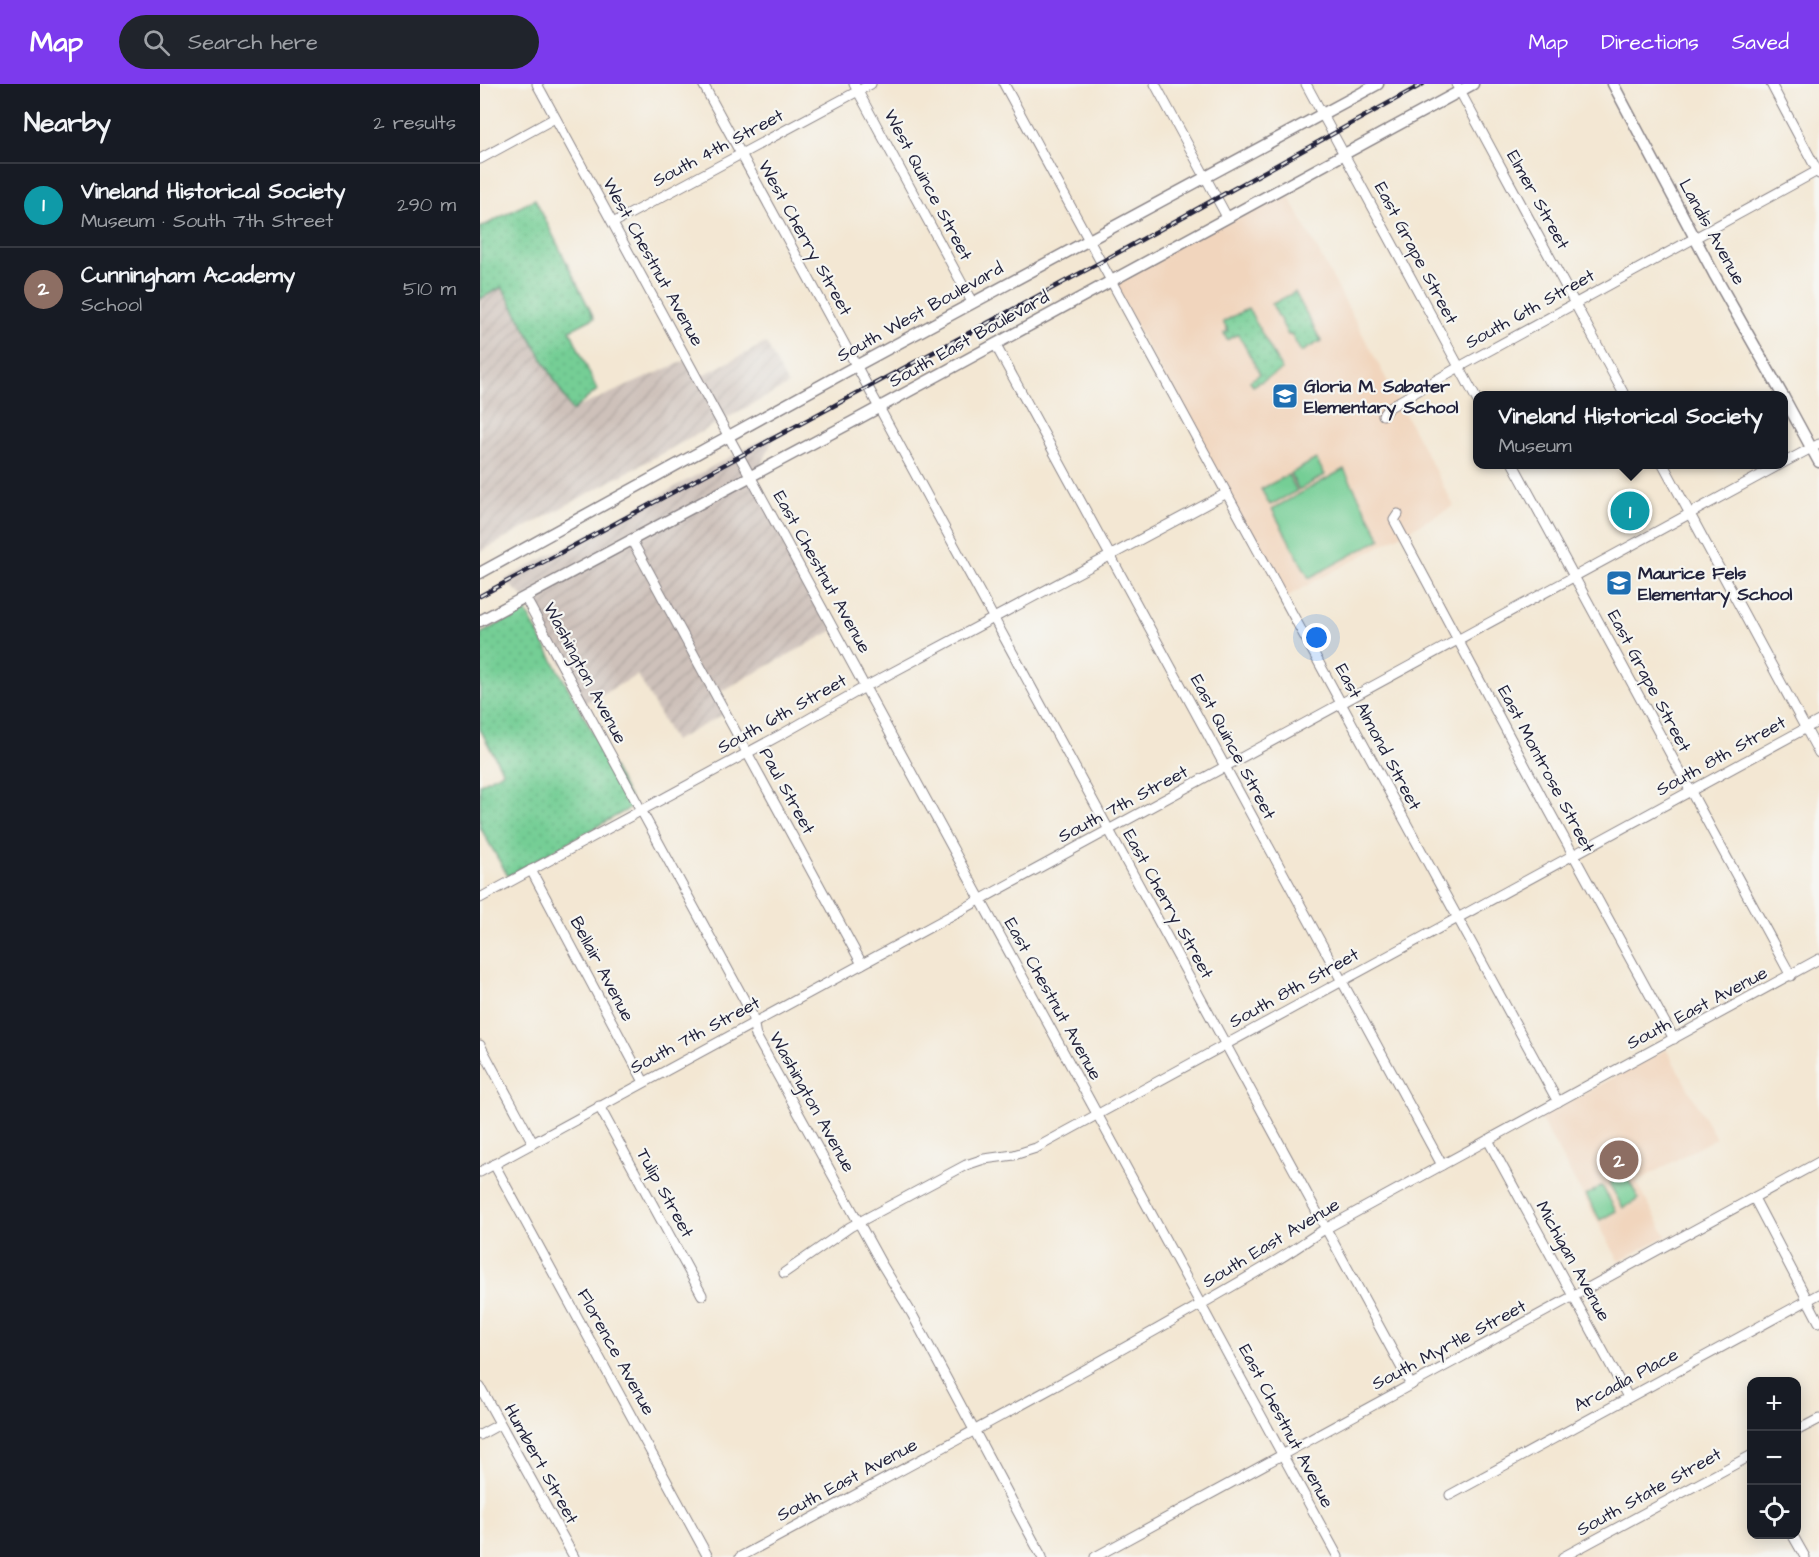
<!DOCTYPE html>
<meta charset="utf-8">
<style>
:root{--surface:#171b24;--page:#20242c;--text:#f1f3f6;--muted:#9ea1a6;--line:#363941;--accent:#7c3aed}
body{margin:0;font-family:"Architects Daughter",sans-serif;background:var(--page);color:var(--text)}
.controls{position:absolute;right:18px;bottom:18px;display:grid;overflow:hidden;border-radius:12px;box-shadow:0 3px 15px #0003}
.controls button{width:54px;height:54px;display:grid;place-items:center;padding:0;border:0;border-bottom:2px solid var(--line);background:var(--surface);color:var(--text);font:30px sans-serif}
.you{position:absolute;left:837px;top:554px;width:21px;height:21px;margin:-15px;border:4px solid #fff;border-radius:50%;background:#1a73e8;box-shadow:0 0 0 9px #1a73e833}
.badge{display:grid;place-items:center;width:39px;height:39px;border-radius:50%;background:var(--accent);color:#fff;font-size:20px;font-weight:700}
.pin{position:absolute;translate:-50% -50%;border:3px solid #fff;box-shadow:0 2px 6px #0006}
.popup{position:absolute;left:993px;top:307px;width:315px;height:78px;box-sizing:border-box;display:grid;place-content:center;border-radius:12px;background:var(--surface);filter:drop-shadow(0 2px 4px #0005);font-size:20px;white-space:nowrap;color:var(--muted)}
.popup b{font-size:22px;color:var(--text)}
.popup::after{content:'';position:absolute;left:50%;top:100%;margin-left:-12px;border:12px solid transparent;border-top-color:var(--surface)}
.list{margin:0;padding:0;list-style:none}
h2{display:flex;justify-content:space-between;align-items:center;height:78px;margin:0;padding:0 24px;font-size:26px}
h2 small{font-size:20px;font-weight:400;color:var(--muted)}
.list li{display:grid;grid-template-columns:39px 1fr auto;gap:18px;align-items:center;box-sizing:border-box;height:84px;padding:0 24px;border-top:2px solid var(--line)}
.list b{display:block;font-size:22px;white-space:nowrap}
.list p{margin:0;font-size:20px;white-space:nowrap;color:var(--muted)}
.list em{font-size:20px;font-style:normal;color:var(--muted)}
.icon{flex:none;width:33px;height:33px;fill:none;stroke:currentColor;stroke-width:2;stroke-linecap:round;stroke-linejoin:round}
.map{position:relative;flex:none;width:1339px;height:1473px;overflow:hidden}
header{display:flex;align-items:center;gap:36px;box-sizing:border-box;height:84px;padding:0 30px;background:var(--accent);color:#fff}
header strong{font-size:28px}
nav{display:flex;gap:33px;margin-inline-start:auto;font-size:21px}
.search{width:420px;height:54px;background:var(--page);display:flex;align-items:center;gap:15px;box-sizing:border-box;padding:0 21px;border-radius:33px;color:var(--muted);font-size:22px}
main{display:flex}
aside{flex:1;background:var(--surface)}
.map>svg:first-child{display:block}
.built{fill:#f1d5bd}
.industrial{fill:url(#industrial-furrows)}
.grass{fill:url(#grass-dots);stroke:#4b7868;stroke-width:1.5}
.garden{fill:#74ce95;stroke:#4b7868;stroke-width:1.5}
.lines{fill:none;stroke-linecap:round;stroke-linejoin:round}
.minor-casing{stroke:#8a8487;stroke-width:11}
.major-casing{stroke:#8a8487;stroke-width:13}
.minor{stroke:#fff;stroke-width:9}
.major{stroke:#fff;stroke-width:10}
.rail-casing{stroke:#22223b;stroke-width:4.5}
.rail{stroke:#f6f6f2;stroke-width:2;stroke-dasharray:7;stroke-linecap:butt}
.labels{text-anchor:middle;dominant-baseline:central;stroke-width:4.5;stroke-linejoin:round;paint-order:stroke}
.street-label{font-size:18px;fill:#22223b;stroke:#f6f6f2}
.poi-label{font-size:18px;font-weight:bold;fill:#22223b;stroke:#f6f6f2;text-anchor:start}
</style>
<header>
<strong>Map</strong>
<div class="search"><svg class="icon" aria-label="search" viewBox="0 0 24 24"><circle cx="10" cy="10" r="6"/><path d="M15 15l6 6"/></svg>Search here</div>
<nav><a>Map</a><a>Directions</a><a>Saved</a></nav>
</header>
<main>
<aside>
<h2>Nearby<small>2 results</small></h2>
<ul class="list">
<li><span class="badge" style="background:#0f9aa8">1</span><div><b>Vineland Historical Society</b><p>Museum · South 7th Street</p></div><em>290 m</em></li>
<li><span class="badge" style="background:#8d6e63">2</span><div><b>Cunningham Academy</b><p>School</p></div><em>510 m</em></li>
</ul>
</aside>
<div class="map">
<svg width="1339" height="1473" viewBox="0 0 1339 1473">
<defs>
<pattern id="industrial-furrows" width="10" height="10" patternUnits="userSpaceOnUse" patternTransform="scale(1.5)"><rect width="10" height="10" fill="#cec1ba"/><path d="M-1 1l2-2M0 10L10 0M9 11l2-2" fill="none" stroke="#b1a6a1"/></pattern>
<pattern id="grass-dots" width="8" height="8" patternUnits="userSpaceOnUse" patternTransform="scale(1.5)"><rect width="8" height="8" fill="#74ce95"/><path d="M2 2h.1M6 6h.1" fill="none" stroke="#64b181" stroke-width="1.8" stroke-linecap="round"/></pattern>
</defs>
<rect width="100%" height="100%" fill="#f6f6f2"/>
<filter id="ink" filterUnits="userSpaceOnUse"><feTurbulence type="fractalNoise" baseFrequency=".0167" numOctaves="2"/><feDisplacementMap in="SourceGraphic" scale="12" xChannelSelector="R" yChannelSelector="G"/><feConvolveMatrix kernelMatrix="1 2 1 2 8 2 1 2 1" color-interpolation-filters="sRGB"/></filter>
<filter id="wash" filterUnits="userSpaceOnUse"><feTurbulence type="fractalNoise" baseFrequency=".008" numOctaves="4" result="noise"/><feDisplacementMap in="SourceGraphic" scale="24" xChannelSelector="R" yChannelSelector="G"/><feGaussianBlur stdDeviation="1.35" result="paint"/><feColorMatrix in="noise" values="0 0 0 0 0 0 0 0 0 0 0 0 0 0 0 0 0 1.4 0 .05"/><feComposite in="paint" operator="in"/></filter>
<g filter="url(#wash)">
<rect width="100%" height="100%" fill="#f3e7d3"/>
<g class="built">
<polygon points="804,103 974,422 804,514 631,196"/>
<polygon points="1186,965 1236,1054 1156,1098 1186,1152 1139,1177 1060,1034"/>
</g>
<g class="industrial">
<polygon points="22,203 92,326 209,275 219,293 286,259 308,301 0,468 0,215"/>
<polygon points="296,348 274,399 354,546 236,610 246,629 194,657 158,591 103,620 47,516 24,496"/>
</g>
<g class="grass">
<polygon points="55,115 114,234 90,246 117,306 92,327 22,203 0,215 0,144"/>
<polygon points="815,208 841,257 821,268 811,250 808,251 792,220"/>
<polygon points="768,224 802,286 773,302 770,297 780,290 758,250 747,256 744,249 748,247 743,238"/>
<polygon points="45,526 154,722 28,792 0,743 0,700 23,688 0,645 0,550"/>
</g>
<g class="garden">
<polygon points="836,375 845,391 819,406 810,390"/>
<polygon points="864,385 901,455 829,494 792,425"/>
<polygon points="808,391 817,407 790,421 781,405"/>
<polygon points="1145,1090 1159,1115 1143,1124 1129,1099"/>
<polygon points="1122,1102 1136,1127 1120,1136 1106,1111"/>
</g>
</g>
<g filter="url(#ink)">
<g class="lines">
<defs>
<g id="minor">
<polyline points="57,0 858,1473"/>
<polyline points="223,0 931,1301"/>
<polyline points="374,0 492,218"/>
<polyline points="524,0 1078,1018"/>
<polyline points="675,0 747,133"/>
<polyline points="826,0 997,316"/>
<polyline points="976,0 1145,312"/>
<polyline points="1291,0 1339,90"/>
<polyline points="0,75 75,34"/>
<polyline points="133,139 391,0"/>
<polyline points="515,260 962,1081"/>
<polyline points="903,331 908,324 979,283 1339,86"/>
<polyline points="1303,379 1339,360"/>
<polyline points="1033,380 1311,892"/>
<polyline points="1183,380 1339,669"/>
<polyline points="918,430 914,436 1065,719 1194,955"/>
<polyline points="151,455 382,880"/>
<polyline points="45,513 266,919 272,931 276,952 401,1179 432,1230 562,1473"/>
<polyline points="51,786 164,998"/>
<polyline points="0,814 304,649 385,603 747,409"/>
<polyline points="0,961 53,1059"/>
<polyline points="119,1022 222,1211"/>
<polyline points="1008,1056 1148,1313"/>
<polyline points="14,1080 228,1473"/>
<polyline points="0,1088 1301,380"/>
<polyline points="1274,1114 1339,1238"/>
<polyline points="304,1189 370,1143 486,1081 504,1075 534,1071 556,1064 1339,637"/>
<polyline points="0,1303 94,1473"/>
<polyline points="1316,1347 1339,1335"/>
<polyline points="0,1351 20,1340"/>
<polyline points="970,1411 1339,1210"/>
<polyline points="1312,1450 1325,1473"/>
<path d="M260,1473C438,1377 617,1282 792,1179C810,1169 827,1156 845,1145L1339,875"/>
<polyline points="615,1473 1339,1078"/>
<polyline points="1083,1473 1272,1371"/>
</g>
<g id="major">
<polyline points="1133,0 1234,190 1303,312"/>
<polyline points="1303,312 1339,378"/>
<polyline points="0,489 376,282 898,0"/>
<polyline points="0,537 376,336 993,0"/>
</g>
</defs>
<use href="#minor" class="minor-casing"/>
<use href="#major" class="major-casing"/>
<use href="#minor" class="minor"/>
<use href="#major" class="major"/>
<defs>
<polyline id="rail" points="0,512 621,178 943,0"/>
</defs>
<use href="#rail" class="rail-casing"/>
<use href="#rail" class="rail"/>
</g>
</g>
<defs>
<symbol id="school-square" viewBox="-11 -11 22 22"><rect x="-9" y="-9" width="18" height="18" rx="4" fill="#1f6fb2" stroke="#f6f6f2"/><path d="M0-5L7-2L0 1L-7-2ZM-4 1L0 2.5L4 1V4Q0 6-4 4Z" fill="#fff"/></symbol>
</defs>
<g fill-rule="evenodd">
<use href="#school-square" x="790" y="297" width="30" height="30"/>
<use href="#school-square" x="1124" y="484" width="30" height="30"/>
</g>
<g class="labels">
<g class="street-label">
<text transform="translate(238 64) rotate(-28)">South 4th Street</text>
<text transform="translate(448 101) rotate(62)">West Quince Street</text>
<text transform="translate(1058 116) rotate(61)">Elmer Street</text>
<text transform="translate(1232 148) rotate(61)">Landis Avenue</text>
<text transform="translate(325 154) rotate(61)">West Cherry Street</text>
<text transform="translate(936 169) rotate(62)">East Grape Street</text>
<text transform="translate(173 178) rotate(61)">West Chestnut Avenue</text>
<text transform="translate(1050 225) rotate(-29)">South 6th Street</text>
<text transform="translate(440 228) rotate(-29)">South West Boulevard</text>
<text transform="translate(489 255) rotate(-29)">South East Boulevard</text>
<text transform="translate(342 488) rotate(61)">East Chestnut Avenue</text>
<text transform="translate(105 589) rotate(62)">Washington Avenue</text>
<text transform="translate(1169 597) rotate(62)">East Grape Street</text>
<text transform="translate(302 630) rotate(-29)">South 6th Street</text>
<text transform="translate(898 653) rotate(62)">East Almond Street</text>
<text transform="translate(753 663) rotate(62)">East Quince Street</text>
<text transform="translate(1241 672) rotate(-29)">South 8th Street</text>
<text transform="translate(1066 685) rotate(62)">East Montrose Street</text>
<text transform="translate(307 707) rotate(61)">Paul Street</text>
<text transform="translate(643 720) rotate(-28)">South 7th Street</text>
<text transform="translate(688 820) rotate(61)">East Cherry Street</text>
<text transform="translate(122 885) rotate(62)">Bellair Avenue</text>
<text transform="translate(814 904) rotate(-29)">South 8th Street</text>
<text transform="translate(573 915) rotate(61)">East Chestnut Avenue</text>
<text transform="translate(1217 924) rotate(-28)">South East Avenue</text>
<text transform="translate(215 951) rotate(-28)">South 7th Street</text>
<text transform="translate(332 1018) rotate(61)">Washington Avenue</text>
<text transform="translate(185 1109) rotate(61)">Tulip Street</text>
<text transform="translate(791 1159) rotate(-31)">South East Avenue</text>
<text transform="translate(1093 1177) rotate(61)">Michigan Avenue</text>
<text transform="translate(969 1261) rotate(-28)">South Myrtle Street</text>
<text transform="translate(136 1268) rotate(61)">Florence Avenue</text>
<text transform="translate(1146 1296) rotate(-28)">Arcadia Place</text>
<text transform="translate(806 1342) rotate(62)">East Chestnut Avenue</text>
<text transform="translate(61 1380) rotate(61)">Humbert Street</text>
<text transform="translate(367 1396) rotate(-28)">South East Avenue</text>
<text transform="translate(1169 1408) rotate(-29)">South State Street</text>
</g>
<g class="poi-label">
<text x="824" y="302">Gloria M. Sabater<tspan x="824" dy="21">Elementary School</tspan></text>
<text x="1158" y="489">Maurice Fels<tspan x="1158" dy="21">Elementary School</tspan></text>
</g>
</g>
</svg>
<div class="controls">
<button>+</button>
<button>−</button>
<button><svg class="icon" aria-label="locate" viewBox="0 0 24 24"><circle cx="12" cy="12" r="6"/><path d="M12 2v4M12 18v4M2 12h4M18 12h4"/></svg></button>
</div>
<div class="you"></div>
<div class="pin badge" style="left:1150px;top:427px;background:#0f9aa8">1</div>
<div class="popup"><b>Vineland Historical Society</b>Museum</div>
<div class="pin badge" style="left:1139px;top:1076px;background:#8d6e63">2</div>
</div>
</main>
